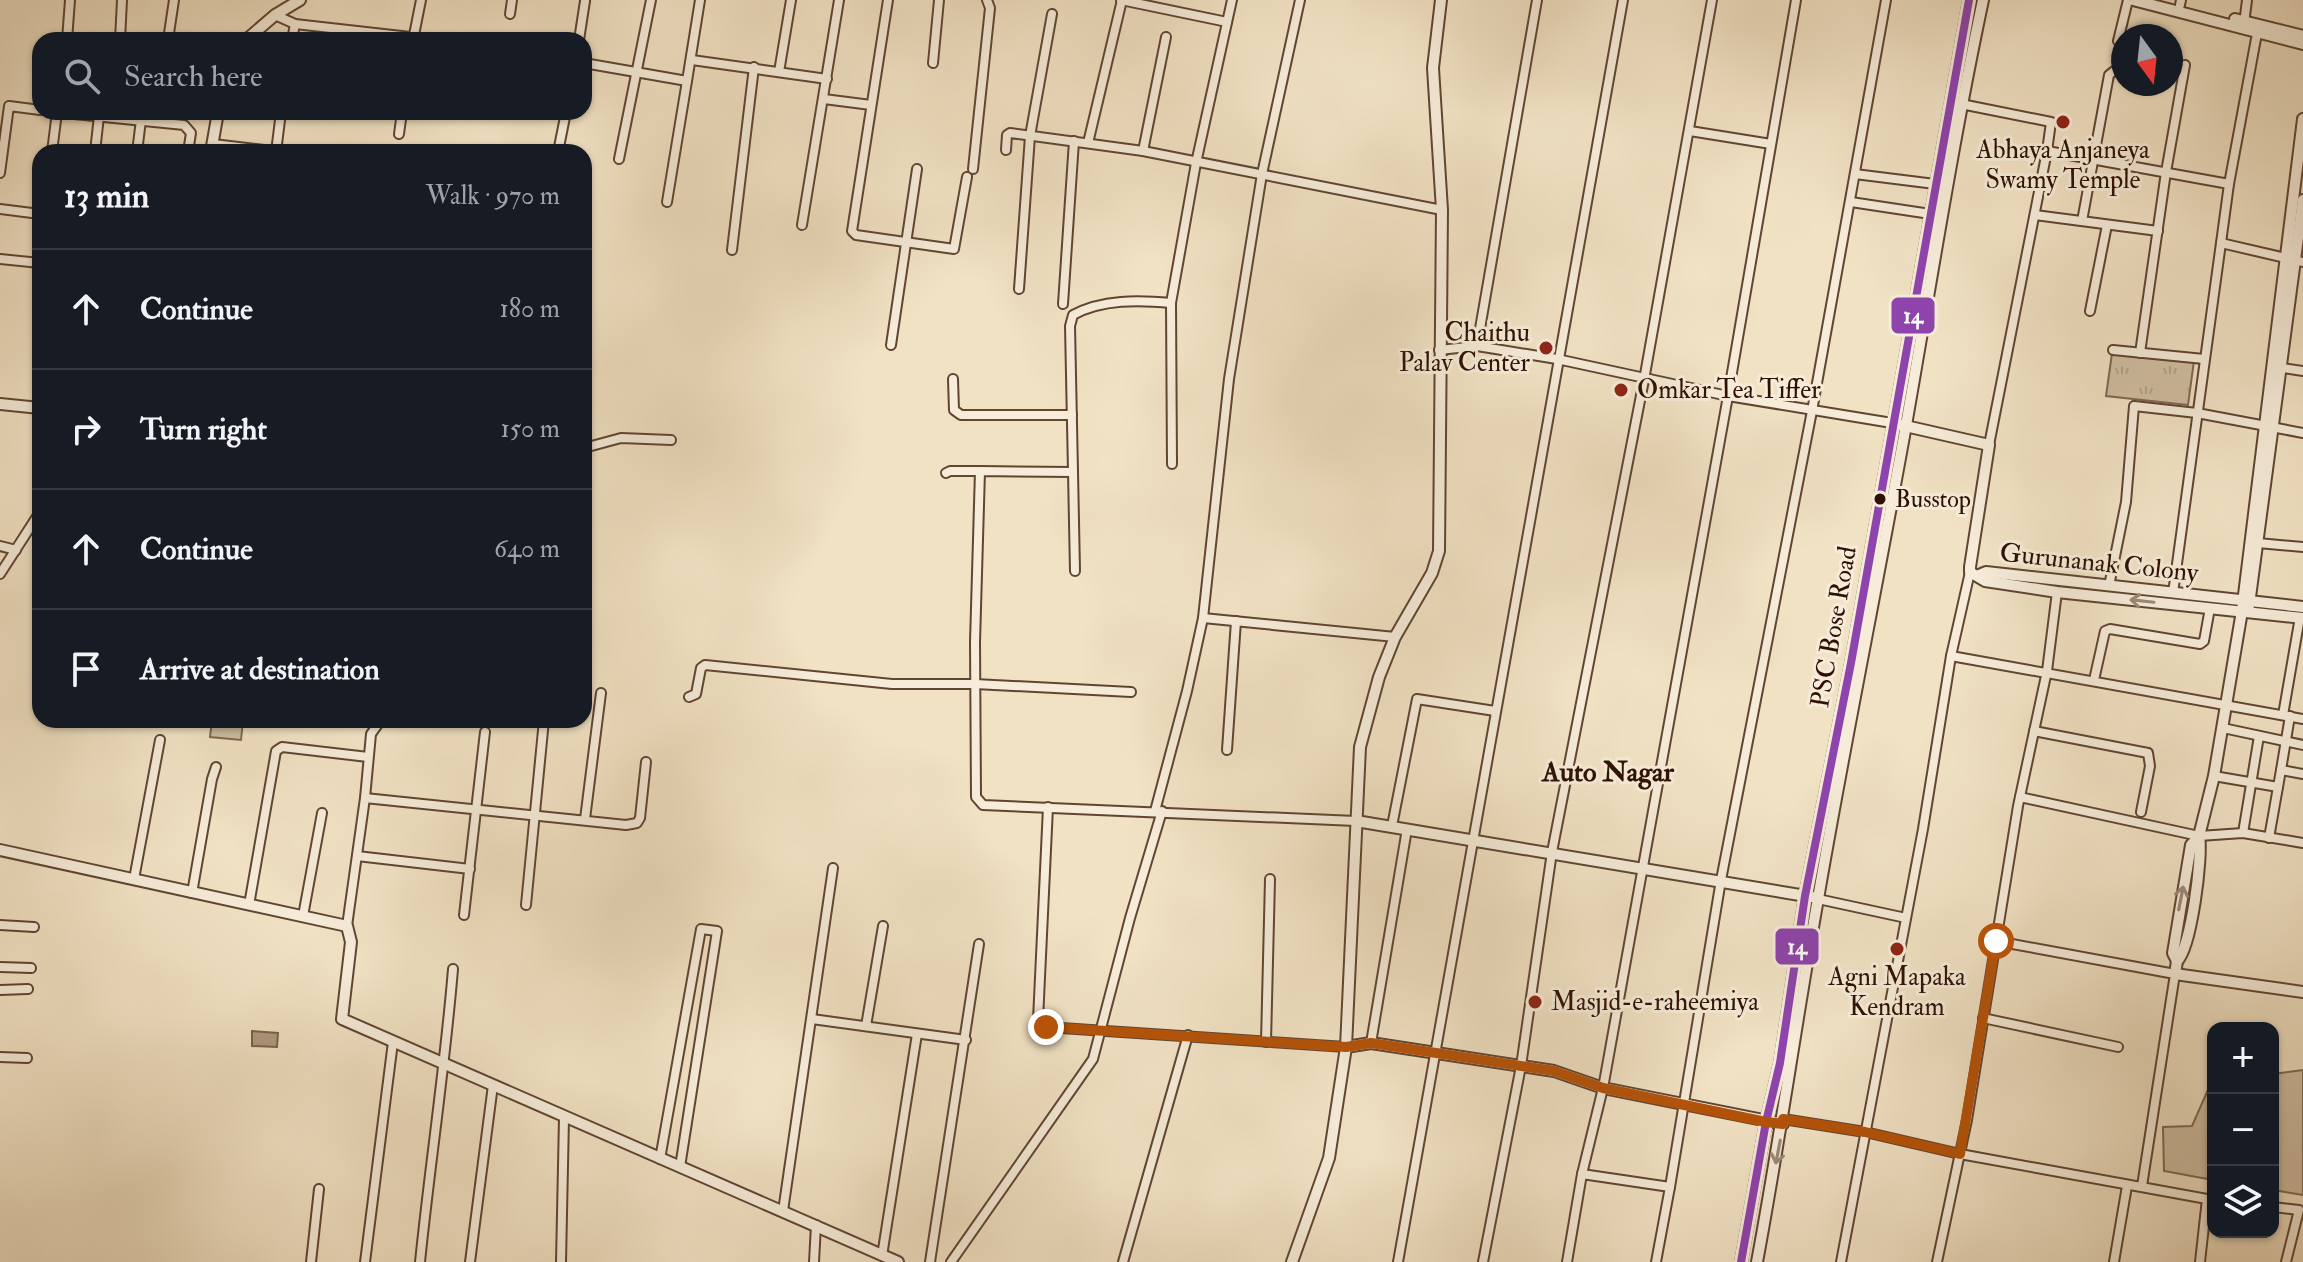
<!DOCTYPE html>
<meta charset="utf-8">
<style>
:root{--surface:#171b24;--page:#20242c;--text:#f1f3f6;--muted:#9ea1a6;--line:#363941}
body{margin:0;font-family:"IM FELL Double Pica",serif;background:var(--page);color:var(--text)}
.controls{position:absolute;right:24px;bottom:24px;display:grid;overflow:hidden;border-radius:16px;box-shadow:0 2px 6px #0004}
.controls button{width:72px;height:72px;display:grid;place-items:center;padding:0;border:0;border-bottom:2px solid var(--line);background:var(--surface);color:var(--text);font:40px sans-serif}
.compass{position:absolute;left:2111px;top:24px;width:72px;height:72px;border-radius:50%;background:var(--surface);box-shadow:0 2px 6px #0004;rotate:165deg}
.stop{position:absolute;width:24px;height:24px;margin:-18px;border:6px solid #b45309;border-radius:50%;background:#fff}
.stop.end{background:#b45309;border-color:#fff;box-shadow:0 2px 8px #0008}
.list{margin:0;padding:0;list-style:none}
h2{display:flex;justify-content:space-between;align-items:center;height:104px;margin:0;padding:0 32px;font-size:34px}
h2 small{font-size:26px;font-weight:400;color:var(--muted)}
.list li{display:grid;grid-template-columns:52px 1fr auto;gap:24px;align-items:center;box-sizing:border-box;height:120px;padding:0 32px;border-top:2px solid var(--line)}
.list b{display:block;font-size:30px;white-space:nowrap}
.list em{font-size:26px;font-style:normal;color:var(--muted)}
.icon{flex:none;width:44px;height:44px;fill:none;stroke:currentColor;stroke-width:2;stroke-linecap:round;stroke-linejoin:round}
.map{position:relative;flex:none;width:2303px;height:1262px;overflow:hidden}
.search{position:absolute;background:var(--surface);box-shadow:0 2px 6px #0004;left:32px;top:32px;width:560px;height:88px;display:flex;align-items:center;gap:20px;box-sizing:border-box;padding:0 28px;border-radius:24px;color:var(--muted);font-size:30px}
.panel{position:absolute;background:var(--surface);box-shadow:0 2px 6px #0004;left:32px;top:144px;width:560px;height:584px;border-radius:24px}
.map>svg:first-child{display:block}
.green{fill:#d0bea3;stroke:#806853;stroke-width:2}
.park{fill:url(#park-tufts);stroke:#806853;stroke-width:2}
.water{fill:#af9b82;stroke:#7c644f;stroke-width:2}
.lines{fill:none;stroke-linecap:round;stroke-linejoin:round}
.minor-casing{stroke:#604533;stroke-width:12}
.tertiary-casing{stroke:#604533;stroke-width:14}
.minor{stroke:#f6ecd9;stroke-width:8}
.tertiary{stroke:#f6ecd9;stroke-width:10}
.bus-1-casing{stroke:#f6ecd9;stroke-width:14}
.bus-1{stroke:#8e44ad;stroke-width:8}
.oneway{stroke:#9c8979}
.route{stroke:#b45309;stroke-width:10}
.poi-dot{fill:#8f2418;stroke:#f6ecd9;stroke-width:3}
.bus-dot{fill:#2f1103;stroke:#f6ecd9;stroke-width:3}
.labels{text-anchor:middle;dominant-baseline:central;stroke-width:6;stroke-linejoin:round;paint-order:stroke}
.bus-label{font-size:24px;fill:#2f1103;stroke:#f6ecd9;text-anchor:start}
.poi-label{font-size:26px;fill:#2f1103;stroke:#f6ecd9}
.street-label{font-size:26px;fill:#2f1103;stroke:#f6ecd9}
.neighbourhood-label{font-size:28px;font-weight:bold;fill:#2f1103;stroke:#f6ecd9}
.line-badge{stroke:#f6ecd9;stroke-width:3}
.badge-label{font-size:22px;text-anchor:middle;font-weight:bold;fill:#fff}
</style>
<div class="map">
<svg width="2303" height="1262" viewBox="0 0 2303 1262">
<defs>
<pattern id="park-tufts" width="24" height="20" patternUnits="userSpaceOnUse" patternTransform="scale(2)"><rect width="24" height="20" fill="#d0bea3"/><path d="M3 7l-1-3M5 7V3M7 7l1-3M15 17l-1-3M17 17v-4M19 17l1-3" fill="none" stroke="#b3a28b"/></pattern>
</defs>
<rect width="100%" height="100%" fill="#f1e2c4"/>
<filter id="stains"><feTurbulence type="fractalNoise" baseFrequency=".0025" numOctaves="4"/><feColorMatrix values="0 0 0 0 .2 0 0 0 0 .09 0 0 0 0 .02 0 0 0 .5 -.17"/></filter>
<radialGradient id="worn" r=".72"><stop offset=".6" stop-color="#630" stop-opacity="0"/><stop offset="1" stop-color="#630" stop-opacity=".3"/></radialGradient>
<g class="green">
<polygon points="212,720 243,720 241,740 210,737"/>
<polygon points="2303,1070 2303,1195 2273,1190 2273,1074"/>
<polygon points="2211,1083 2213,1180 2164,1171 2163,1127 2192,1126"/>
</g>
<polygon class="park" points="2112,353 2194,361 2188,405 2106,396"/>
<polygon class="water" points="252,1031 278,1033 277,1047 252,1046"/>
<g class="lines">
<defs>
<g id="minor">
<polyline points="888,0 852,231 856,235 954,249 967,177"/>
<polyline points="1121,0 1227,22"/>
<polyline points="2180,5 2181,0"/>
<polyline points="510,14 512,0"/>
<polyline points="275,15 295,24 437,40"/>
<polyline points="2244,24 2247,0"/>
<polyline points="67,40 70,0"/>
<polyline points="120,40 122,0"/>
<polyline points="168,40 174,0"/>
<polyline points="292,40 295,24"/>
<polyline points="413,40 421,0"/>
<polyline points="579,40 585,1"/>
<polyline points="2118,41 2128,0"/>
<polyline points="692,60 827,79"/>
<polyline points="584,63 687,81 700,0"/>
<polyline points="933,63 939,0"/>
<polyline points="779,72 791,0"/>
<polyline points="824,99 871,105"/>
<polyline points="1961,104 2051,122 2047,151"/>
<polyline points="54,112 184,125 191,133 188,152"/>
<polyline points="1690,131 1771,144"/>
<polyline points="399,134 402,112"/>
<polyline points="1088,143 1122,0"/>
<polyline points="213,144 281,152"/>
<polyline points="1006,150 1007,135 1010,133 1143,151 1442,210"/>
<polyline points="1143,151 1166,37"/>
<polyline points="52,152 57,112"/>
<polyline points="95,152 99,116"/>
<polyline points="137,152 141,120"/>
<polyline points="276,152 281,112"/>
<polyline points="558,152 566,112"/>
<polyline points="619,159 651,0"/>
<polyline points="973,169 990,8 987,0"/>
<polyline points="0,173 9,106 40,110"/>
<polyline points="1855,174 1935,184"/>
<polyline points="667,202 687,81"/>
<polyline points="1851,202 1937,215"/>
<polyline points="0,209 40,214"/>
<polyline points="2035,215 2158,231"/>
<polyline points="2082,221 2109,75 2114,71 2123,72"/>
<polyline points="802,225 839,0"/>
<polyline points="2221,243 2229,184"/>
<polyline points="732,250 754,67"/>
<polyline points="0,259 40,263"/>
<polyline points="37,265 40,243"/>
<polyline points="1019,289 1030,136 1052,14"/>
<path d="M1171,303C1139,300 1102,299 1073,315L1070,326L1073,472L980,471L975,642L976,797L983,805L1356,821"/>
<polyline points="1063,304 1074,141"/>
<polyline points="2090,311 2107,225"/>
<polyline points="891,345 917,169"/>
<polyline points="1477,346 1537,0"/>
<polyline points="1439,350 1477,346 1557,359 1728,396 1892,423"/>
<polyline points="2113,350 2204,359"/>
<polyline points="2140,353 2166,172 2185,65"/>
<polyline points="2276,367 2303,371"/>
<polyline points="953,379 954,410 961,415 1072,415"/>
<polyline points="1989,445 2047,151 2229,184 2258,28"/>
<polyline points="584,448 621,438 671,440"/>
<polyline points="1172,464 1171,303 1196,163 1232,0"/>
<polyline points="1073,472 1075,571"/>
<polyline points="946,473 950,471 980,471"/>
<polyline points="2258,543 2303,547"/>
<polyline points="0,546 16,550"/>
<polyline points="0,574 40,512"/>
<polyline points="2109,586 2126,502 2134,406 2197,413 2303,433"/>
<polyline points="2173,593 2221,243 2303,262"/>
<polyline points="1203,618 1395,637"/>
<polyline points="1951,656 2303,719"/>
<polyline points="2094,680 2105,631 2110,629 2200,644 2204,641 2210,608"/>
<polyline points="689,697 696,694 701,668 705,665 892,684 975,684 1131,692"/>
<polyline points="2283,715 2300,617"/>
<polyline points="2223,728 2303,745"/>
<polyline points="2034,731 2148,753 2150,766 2141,812"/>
<polyline points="1227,750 1236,621"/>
<polyline points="2281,770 2290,716"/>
<polyline points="2214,776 2278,787"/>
<polyline points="2020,797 2199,836 2243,833 2303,843"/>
<polyline points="365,798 371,734 381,720"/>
<polyline points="1048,807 1038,1020 1046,1027 1346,1047"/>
<polyline points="1155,811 1187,691 1203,618 1229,379 1262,174 1300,0"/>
<polyline points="585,819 601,693"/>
<polyline points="1392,826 1417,699 1495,711"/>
<polyline points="2243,833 2259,736"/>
<polyline points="2269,838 2281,770 2303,774"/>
<polyline points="357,856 470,869"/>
<polyline points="134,879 160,740"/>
<polyline points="192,893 212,779 216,767"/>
<polyline points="1818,899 1906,918"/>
<polyline points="249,905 276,751 282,747 368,757"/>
<polyline points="526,905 544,720"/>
<polyline points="464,915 485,732"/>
<polyline points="303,916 322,813"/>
<polyline points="0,925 34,927"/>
<polyline points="347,926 365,798 626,825 637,823 640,818 646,762"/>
<polyline points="1996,941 2175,974 2142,1186"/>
<polyline points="0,967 31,968"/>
<polyline points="0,990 28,989"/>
<polyline points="1983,1018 2118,1047"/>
<polyline points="812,1019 966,1040"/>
<polyline points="866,1026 883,926"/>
<polyline points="1266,1042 1270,879"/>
<polyline points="1371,1043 1407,829"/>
<polyline points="0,1057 27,1058"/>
<polyline points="1783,1119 1865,1132 1960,1154 2207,1199 2200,1262"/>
<polyline points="660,1159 701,929 717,931 680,1167"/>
<polyline points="1582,1174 1603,1088 1728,396 1796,0"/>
<polyline points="1670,1187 1721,880 1812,411 1886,0"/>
<polyline points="2273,1207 2299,1210 2286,1262"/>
<polyline points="783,1211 833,868"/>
<polyline points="882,1256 917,1034"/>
<polyline points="311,1262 319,1189"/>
<polyline points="365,1262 393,1042"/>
<path d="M420,1262C430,1164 445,1067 453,969"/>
<polyline points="470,1262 493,1085"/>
<polyline points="561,1262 564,1118"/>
<polyline points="814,1262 816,1225"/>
<polyline points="930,1262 979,944"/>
<polyline points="951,1262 1093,1059 1130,918 1162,811"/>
<polyline points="1123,1262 1188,1035"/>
<polyline points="1398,1262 1623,0"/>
<polyline points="1483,1262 1521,1066 1552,852 1644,380 1712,0"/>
<polyline points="1567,1262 1582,1174 1670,1187 1656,1262"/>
<polyline points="1841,1262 1923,829 1951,656 1970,572"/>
<polyline points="1937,1262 1967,1120 2018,806 2047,671 2057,592"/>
<polyline points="2114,1262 2127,1186"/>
</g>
<g id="tertiary">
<polyline points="2133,0 2303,44"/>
<polyline points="2235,19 2303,36"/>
<polyline points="246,40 275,15 300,0"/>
<polyline points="2303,119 2242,611 2214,776 2199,836 2191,845 2173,953 2177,961 2175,974 2303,992"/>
<polyline points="211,152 218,112"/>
<polyline points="0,404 40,408"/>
<polyline points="1901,425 1989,445 1970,567 1970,572 1985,581 2057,592 2303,618"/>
<polyline points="1979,575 1986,572 2303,607"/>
<polyline points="2248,612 2303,200"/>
<polyline points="1356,821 1812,897"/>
<polyline points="0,850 347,926 351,942 342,1019 898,1262"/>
<path d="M2177,961C2191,949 2203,856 2199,836"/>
<polyline points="1346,1047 1371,1043 1554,1071 1603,1088 1783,1124"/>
<polyline points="1292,1262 1329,1158 1346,1047 1360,747 1379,677 1395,637 1432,573 1439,551 1442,210 1433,68 1441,0"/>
<polyline points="1741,1262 1766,1122 1780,1063 1805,896 1851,663 1969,0"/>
<path d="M1757,1262C1780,1139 1797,1016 1819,893C1846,737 1878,581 1906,425C1931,283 1953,141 1983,0"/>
</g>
</defs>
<use href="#minor" class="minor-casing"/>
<use href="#tertiary" class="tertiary-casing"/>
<use href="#minor" class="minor"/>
<use href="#tertiary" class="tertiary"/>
<defs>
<polyline id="bus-1" points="1741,1262 1766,1122 1780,1063 1805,896 1851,663 1969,0"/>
</defs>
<use href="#bus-1" class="bus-1-casing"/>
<use href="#bus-1" class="bus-1"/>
</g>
<defs><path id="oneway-shaft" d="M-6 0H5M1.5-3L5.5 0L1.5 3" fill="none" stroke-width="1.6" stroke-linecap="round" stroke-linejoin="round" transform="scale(2)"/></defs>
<g class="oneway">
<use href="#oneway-shaft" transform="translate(2142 601) rotate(-174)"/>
<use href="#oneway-shaft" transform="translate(2181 898) rotate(-79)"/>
<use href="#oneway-shaft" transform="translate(1778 1152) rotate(101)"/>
</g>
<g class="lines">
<polyline class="route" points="1046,1027 1346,1047 1371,1043 1554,1071 1603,1088 1766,1122 1783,1124 1783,1119 1865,1132 1960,1154 1996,941"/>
</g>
<g class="poi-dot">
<circle cx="2063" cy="122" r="8"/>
<circle cx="1546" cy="348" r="8"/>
<circle cx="1621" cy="390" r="8"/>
<circle cx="1897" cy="949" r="8"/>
<circle cx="1535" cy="1002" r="8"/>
</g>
<circle class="bus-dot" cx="1880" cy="499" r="7"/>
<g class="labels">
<g class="bus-label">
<text x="1895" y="499">Busstop</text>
</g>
<g class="poi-label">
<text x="2063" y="150">Abhaya Anjaneya<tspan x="2063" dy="30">Swamy Temple</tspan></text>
<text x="1530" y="333" text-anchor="end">Chaithu<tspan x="1530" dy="30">Palav Center</tspan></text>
<text x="1637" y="390" text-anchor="start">Omkar Tea Tiffer</text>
<text x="1897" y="977">Agni Mapaka<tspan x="1897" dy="30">Kendram</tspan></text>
<text x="1551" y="1002" text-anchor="start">Masjid-e-raheemiya</text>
</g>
<g class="street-label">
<text transform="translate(2099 563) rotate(6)">Gurunanak Colony</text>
<text transform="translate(1834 627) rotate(-80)">PSC Bose Road</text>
</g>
<g class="neighbourhood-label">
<text x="1608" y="772">Auto Nagar</text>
</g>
</g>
<g class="line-badge">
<rect x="1890" y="296" width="46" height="39" rx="8" fill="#8e44ad"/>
<rect x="1774" y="927" width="46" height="39" rx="8" fill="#8e44ad"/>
</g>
<g class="badge-label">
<text x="1913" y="323">14</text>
<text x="1797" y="954">14</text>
</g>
<rect width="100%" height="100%" filter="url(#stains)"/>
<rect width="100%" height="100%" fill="url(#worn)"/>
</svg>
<div class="controls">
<button>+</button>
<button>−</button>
<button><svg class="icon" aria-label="layers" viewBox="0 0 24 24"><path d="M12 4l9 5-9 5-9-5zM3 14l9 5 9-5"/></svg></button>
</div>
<svg class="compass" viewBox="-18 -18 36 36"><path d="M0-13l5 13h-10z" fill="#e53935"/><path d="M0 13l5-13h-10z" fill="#9ea1a6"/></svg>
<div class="stop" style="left:1996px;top:941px"></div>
<div class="stop end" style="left:1046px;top:1027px"></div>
<div class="search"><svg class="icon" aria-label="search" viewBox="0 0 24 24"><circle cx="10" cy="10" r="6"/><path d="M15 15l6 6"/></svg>Search here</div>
<section class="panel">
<h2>13 min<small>Walk · 970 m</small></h2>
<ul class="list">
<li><svg class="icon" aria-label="ahead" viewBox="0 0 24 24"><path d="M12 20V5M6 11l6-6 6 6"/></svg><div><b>Continue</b></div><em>180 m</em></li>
<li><svg class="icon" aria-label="right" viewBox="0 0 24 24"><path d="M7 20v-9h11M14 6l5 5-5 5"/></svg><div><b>Turn right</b></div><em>150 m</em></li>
<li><svg class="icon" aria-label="ahead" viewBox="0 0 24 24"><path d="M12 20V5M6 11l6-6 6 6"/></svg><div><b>Continue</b></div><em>640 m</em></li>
<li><svg class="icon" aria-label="arrive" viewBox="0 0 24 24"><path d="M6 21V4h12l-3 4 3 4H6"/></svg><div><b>Arrive at destination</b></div></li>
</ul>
</section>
</div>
